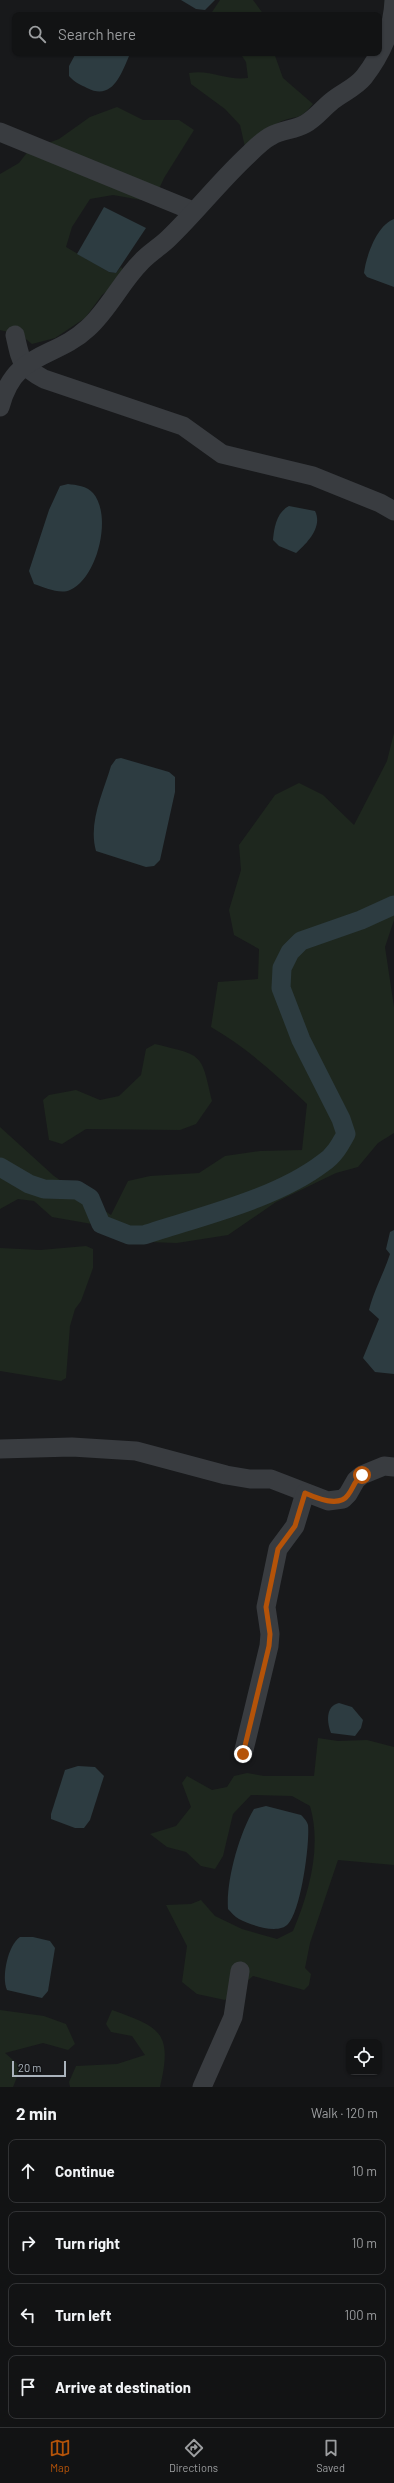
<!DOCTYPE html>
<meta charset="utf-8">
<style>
:root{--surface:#121314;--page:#1f2022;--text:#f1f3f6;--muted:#9c9ea0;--line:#313234;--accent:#b45309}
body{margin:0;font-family:Barlow,sans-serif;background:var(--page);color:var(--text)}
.controls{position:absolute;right:12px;bottom:12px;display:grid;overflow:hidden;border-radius:8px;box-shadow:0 1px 3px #0004}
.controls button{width:36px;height:36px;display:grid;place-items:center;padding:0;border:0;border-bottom:1px solid var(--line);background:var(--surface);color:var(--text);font:20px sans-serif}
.scale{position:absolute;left:12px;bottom:10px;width:54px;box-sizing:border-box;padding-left:4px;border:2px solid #aab3bc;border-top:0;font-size:11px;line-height:14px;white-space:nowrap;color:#aab3bc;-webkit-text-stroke:3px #131416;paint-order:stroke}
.stop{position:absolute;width:12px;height:12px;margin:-9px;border:3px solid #b45309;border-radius:50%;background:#fff}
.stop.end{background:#b45309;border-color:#fff;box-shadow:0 1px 4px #0008}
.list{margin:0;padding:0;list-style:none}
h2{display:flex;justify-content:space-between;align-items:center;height:52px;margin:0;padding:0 16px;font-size:17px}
h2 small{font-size:13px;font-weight:400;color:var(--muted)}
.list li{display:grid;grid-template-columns:26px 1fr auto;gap:12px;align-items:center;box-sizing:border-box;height:64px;margin:0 8px 8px;padding:0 8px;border:1px solid var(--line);border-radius:8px}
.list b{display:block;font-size:15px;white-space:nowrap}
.list em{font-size:13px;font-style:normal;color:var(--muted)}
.icon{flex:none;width:22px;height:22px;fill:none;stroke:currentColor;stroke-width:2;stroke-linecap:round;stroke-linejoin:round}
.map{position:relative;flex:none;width:394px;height:2087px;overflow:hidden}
.search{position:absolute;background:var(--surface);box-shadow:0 1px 3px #0004;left:12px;right:12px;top:12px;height:44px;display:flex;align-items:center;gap:10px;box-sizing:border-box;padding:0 14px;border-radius:8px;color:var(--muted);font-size:15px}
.sheet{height:340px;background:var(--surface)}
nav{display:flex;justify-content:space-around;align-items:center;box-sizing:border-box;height:56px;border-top:1px solid var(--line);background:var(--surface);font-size:11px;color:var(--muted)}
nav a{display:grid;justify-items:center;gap:2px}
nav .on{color:var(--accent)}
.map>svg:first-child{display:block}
.green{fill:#1e271e}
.water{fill:#2d3c41}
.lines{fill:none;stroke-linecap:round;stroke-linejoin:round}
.canal{stroke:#2d3c41;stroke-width:19}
.minor{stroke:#393c40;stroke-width:19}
.route{stroke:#b45309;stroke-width:5}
</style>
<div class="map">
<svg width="394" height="2087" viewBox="0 0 394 2087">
<rect width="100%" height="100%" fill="#18191b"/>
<g class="green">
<polygon points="220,0 253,0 264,15 210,15"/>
<path d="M240,53H274L283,78L313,104C296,124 297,113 278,123C266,129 255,137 245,147L240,125L225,109L191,84L189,73C211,69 226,81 248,78L246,62Z"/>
<polygon points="117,107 143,120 179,120 194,130 164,178 153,202 113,195 90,199 72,227 66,247 109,272 116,273 121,267 127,275 102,295 85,318 55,338 32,344 21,335 0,330 0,174 19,163 29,150 59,139 90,117"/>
<path d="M394,733V920L385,947L394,1007V1133L378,1143L358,1167L336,1173L276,1202L228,1235L177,1243L120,1241L92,1224L52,1217L34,1201L18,1199L0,1209V1127L54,1176L111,1215L128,1181L150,1176L199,1173L225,1156L260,1151L302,1150L307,1104C277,1075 247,1048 211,1027L218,982L258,979L259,949L234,935L229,910L241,870L239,845L275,795L299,783L323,795L354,825L387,761Z"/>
<path d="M155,1044C203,1056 201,1052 212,1101L196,1124L180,1130L86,1129L62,1144L49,1140L43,1100L49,1095L76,1090L100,1100L119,1096L141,1075L146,1049Z"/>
<polygon points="86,1246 93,1249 93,1268 81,1301 75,1309 70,1326 66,1378 61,1381 0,1371 0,1248 40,1250"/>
<path d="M318,1738L338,1741L367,1740L394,1747V1865L338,1860L310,1943L305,1968L311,1974L309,1985L304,1990L253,1976L225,2000L197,1994L182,1982L187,1946L166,1905L191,1904L201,1900L215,1916L242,1929L277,1939L293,1931C309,1893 322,1847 310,1806L292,1796L251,1795L233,1814L223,1856L215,1869L201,1866L186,1852L167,1847L150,1834L176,1826L191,1807L182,1783L187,1776L212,1790L227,1787L234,1776L247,1773L264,1776H314Z"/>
<polygon points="0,2010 44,2016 66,2024 75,2044 68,2050 43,2043 5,2053 21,2067 13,2087 0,2087"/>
<path d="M112,2010C160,2027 173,2032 160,2087H70L69,2082L76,2066L117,2064L145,2055L132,2036L111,2032L106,2024Z"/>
</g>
<g class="water">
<polygon points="181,0 215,0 205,10 196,9"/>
<path d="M76,53H129V56C121,75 112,101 87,88C81,85 74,82 69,76V66Z"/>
<polygon points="104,207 146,228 116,273 109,272 77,254"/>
<path d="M394,219V287L367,277L364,273C366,256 377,225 394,219Z"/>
<path d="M68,484C76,485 87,486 93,493C113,516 97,579 70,590C60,595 44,587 34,584L29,571L49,510L60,486Z"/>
<path d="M289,506L315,511C323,527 307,543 296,553L279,546L273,540C274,527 277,512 289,506Z"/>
<path d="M121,758L169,772L175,777V792L160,860L154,866L146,867L96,851C88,823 103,793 111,766L116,759Z"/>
<path d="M394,1230V1374L375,1372L363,1358L379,1319L369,1310C374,1290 384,1273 390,1254L386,1249L390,1232Z"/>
<path d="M339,1703L352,1707L363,1720L361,1728L355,1736L331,1733C327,1723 325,1706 339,1703Z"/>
<polygon points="78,1766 95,1767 104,1776 90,1820 84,1828 75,1828 51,1819 51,1814 65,1770"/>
<path d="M266,1806L301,1815C303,1817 307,1821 308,1825C310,1843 301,1911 288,1924C278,1935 251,1925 239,1919C235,1917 231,1912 228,1909C226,1881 239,1834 254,1809Z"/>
<path d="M20,1937H33L50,1941L55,1948L48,1991L42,1998L7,1990C1,1977 8,1945 20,1937Z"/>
</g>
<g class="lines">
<path class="canal" d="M0,1167L29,1184L44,1189L77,1190L90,1198L101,1224L129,1235H144C201,1216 276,1199 323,1163C334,1156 340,1145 346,1134L341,1119L301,1040L281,988L282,968L290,952L301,941L361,920L394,905"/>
<g class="minor">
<polyline points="0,132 193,211"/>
<path d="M15,335C21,361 20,366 44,379L183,426L222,454L313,476L380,503L394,511"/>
<path d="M0,407C15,350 54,360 88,328C109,309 121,282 141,262C149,253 160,247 169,238C196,212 220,181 248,155C254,149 263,140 271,136C281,130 294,130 305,124C316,118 323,108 332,101C343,92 355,88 364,77C381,55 393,28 394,0"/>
<polyline points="0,1449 72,1447 136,1451 226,1475 250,1479 271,1479 328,1501 343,1499 348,1494 356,1480 362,1475 384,1466 394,1467"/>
<polyline points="243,1754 269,1646 270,1634 266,1607 278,1549 295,1526 305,1493"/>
<polyline points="202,2087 233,2017 240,1971"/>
</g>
</g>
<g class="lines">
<path class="route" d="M243,1754L269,1646L270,1634L266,1607L278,1549L295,1526L305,1493C316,1498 339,1508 348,1495C354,1487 354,1481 362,1475"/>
</g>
</svg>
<div class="controls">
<button><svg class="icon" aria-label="locate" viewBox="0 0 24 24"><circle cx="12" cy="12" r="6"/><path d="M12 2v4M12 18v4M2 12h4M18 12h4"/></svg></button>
</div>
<div class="scale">20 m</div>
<div class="stop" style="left:362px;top:1475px"></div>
<div class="stop end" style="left:243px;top:1754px"></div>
<div class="search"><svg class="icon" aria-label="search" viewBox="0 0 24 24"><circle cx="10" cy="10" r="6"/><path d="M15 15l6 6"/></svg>Search here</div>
</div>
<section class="sheet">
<h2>2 min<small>Walk · 120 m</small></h2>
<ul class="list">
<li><svg class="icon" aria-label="ahead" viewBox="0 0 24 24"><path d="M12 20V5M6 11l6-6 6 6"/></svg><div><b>Continue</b></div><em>10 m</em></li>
<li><svg class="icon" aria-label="right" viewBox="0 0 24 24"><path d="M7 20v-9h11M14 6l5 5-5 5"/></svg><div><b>Turn right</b></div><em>10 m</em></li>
<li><svg class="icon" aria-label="left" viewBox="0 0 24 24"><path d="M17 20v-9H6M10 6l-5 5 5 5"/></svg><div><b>Turn left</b></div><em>100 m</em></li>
<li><svg class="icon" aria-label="arrive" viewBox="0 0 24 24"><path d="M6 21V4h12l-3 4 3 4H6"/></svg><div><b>Arrive at destination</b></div></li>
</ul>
</section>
<nav>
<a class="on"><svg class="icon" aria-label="map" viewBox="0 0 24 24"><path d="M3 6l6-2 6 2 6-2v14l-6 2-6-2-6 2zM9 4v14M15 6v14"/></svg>Map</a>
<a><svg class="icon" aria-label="directions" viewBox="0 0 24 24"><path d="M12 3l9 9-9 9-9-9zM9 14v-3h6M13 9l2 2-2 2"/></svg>Directions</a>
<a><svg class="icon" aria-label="saved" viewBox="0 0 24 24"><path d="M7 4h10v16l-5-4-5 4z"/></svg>Saved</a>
</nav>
